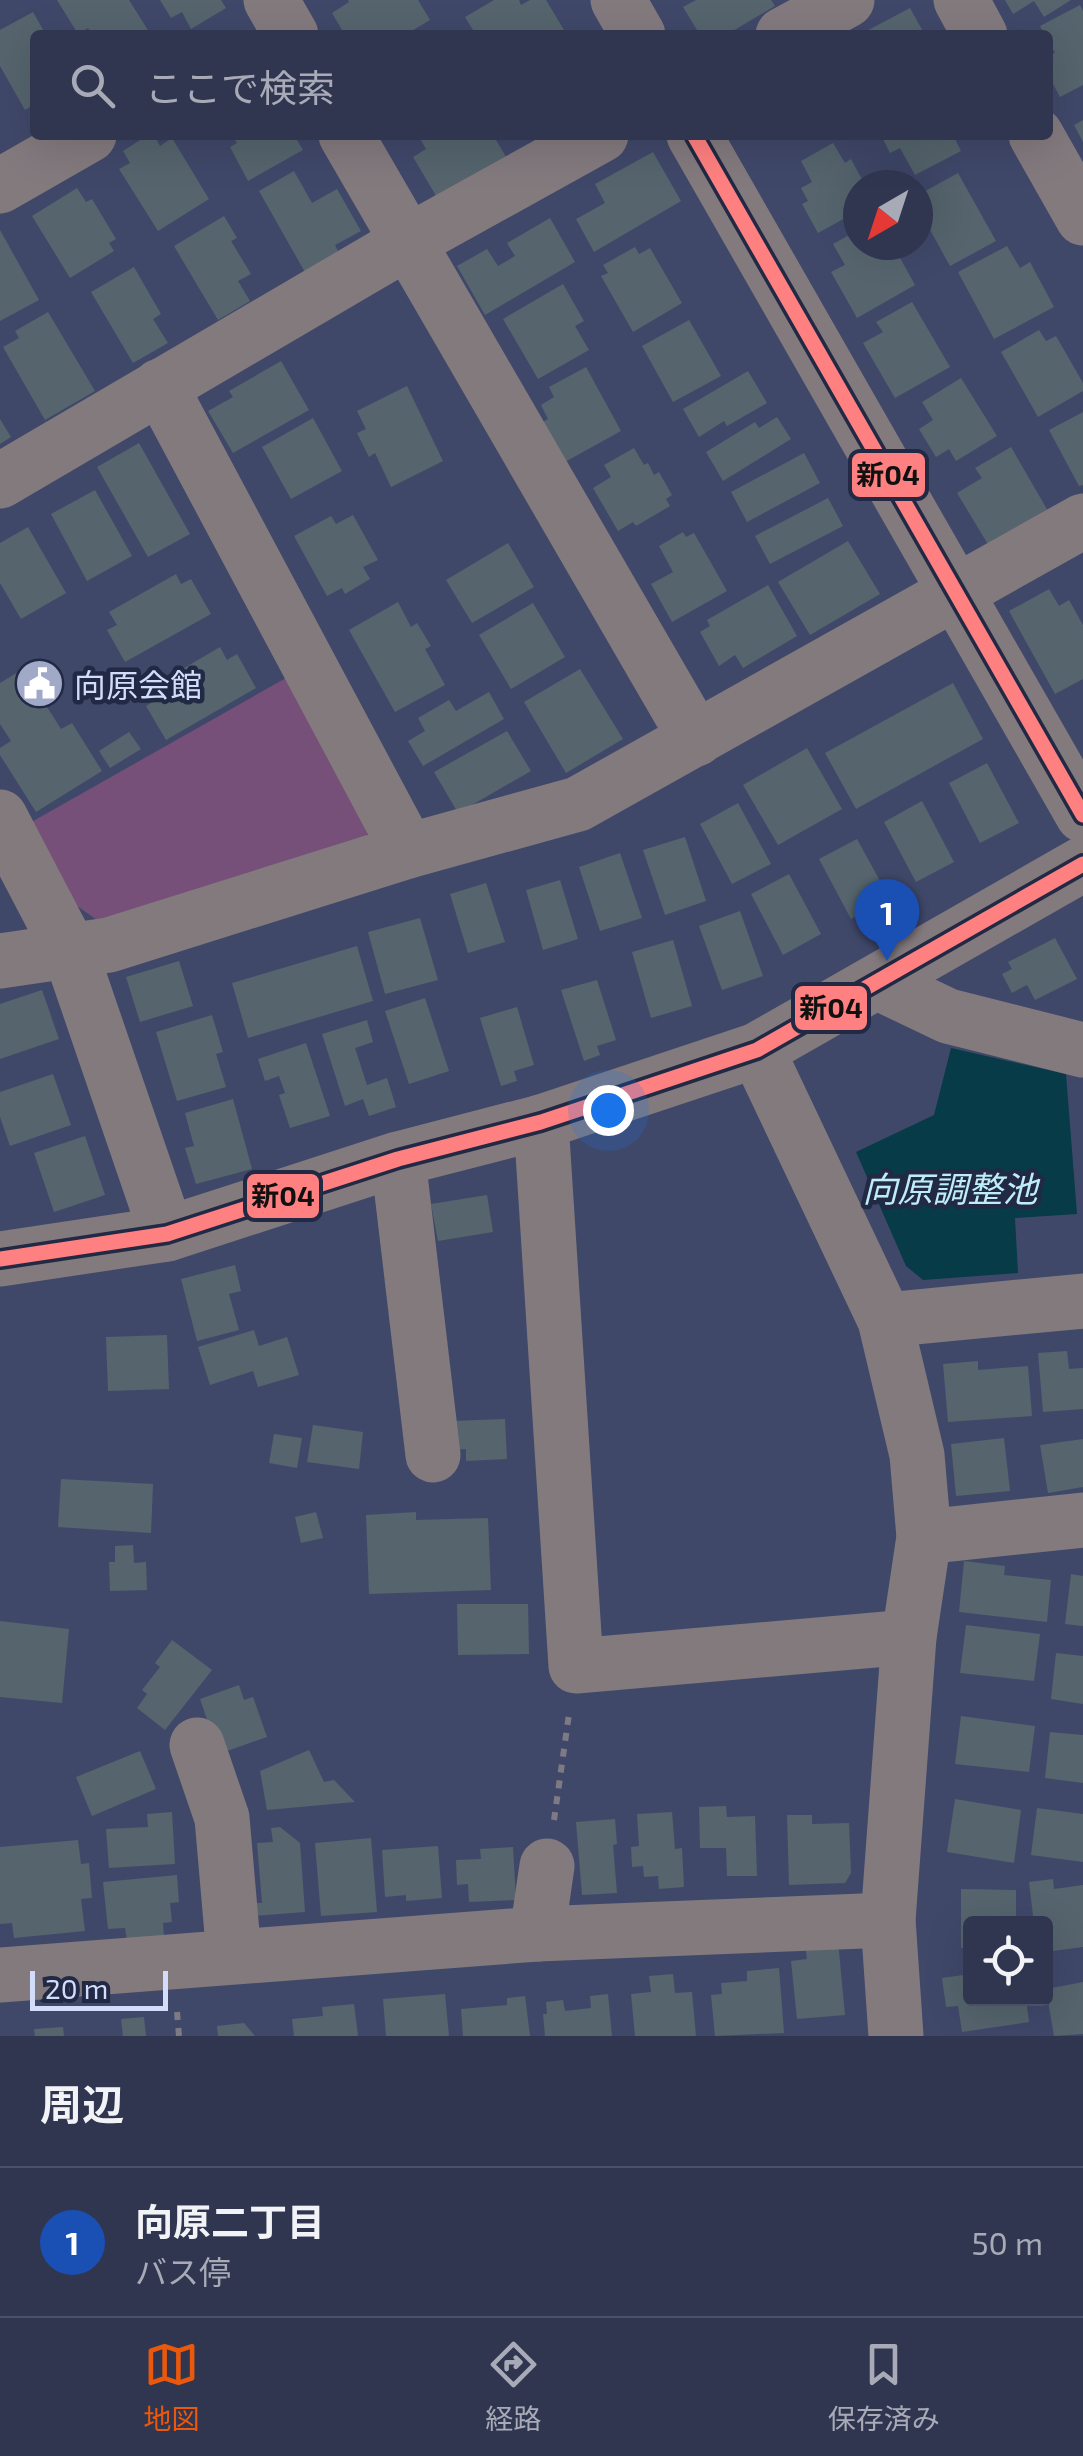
<!DOCTYPE html>
<html lang="ja">
<meta charset="utf-8">
<style>
:root{--surface:#303650;--page:#3c415a;--text:#f1f3f6;--muted:#a8abb7;--line:#4b5067;--accent:#ea580c}
body{margin:0;font-family:"Exo 2","Noto Sans JP",sans-serif;background:var(--page);color:var(--text)}
.controls{position:absolute;right:30px;bottom:30px;display:grid;overflow:hidden;border-radius:10px;box-shadow:0 10px 40px #0002}
.controls button{width:90px;height:90px;display:grid;place-items:center;padding:0;border:0;border-bottom:2px solid var(--line);background:var(--surface);color:var(--text);font:50px sans-serif}
.compass{position:absolute;left:843px;top:170px;width:90px;height:90px;border-radius:50%;background:var(--surface);box-shadow:0 10px 40px #0002;rotate:219deg}
.scale{position:absolute;left:30px;bottom:25px;width:138px;box-sizing:border-box;padding-left:10px;border:5px solid #d3ddfb;border-top:0;font-size:28px;line-height:35px;white-space:nowrap;color:#d3ddfb;-webkit-text-stroke:8px #212944;paint-order:stroke}
.you{position:absolute;left:608px;top:1110px;width:35px;height:35px;margin:-25px;border:8px solid #fff;border-radius:50%;background:#1a73e8;box-shadow:0 0 0 15px #1a73e833}
.badge{display:grid;place-items:center;width:65px;height:65px;border-radius:50%;background:var(--accent);color:#fff;font-size:32px;font-weight:700}
.pin{position:absolute;translate:-50% -82px;filter:drop-shadow(0 2px 5px #0008)}
.pin::after{content:'';position:absolute;top:52px;width:35px;height:30px;background:inherit;clip-path:polygon(0 0,100% 0,50% 100%)}
.list{margin:0;padding:0;list-style:none}
h2{display:flex;justify-content:space-between;align-items:center;height:130px;margin:0;padding:0 40px;font-size:42px}
h2 small{font-size:32px;font-weight:400;color:var(--muted)}
.list li{display:grid;grid-template-columns:65px 1fr auto;gap:30px;align-items:center;box-sizing:border-box;height:150px;padding:0 40px;border-top:2px solid var(--line)}
.list b{display:block;font-size:38px;white-space:nowrap}
.list p{margin:0;font-size:32px;white-space:nowrap;color:var(--muted)}
.list em{font-size:32px;font-style:normal;color:var(--muted)}
.icon{flex:none;width:55px;height:55px;fill:none;stroke:currentColor;stroke-width:2;stroke-linecap:round;stroke-linejoin:round}
.map{position:relative;flex:none;width:1083px;height:2036px;overflow:hidden}
.search{position:absolute;background:var(--surface);box-shadow:0 10px 40px #0002;left:30px;right:30px;top:30px;height:110px;display:flex;align-items:center;gap:25px;box-sizing:border-box;padding:0 35px;border-radius:10px;color:var(--muted);font-size:38px}
.sheet{height:280px;background:var(--surface)}
nav{display:flex;justify-content:space-around;align-items:center;box-sizing:border-box;height:140px;border-top:2px solid var(--line);background:var(--surface);font-size:28px;color:var(--muted)}
nav a{display:grid;justify-items:center;gap:5px}
nav .on{color:var(--accent)}
.map>svg:first-child{display:block}
.green{fill:#765078}
.water{fill:#063b47}
.building{fill:#55646d}
.lines{fill:none;stroke-linecap:round;stroke-linejoin:round}
.path{stroke:#7d7a84;stroke-width:6;stroke-dasharray:8 8;stroke-linecap:butt}
.minor{stroke:#837a7e;stroke-width:55}
.bus-1-casing{stroke:#212944;stroke-width:22}
.bus-1{stroke:#ff8080;stroke-width:15}
.labels{text-anchor:middle;dominant-baseline:central;stroke-width:9;stroke-linejoin:round;paint-order:stroke}
.poi-label{font-size:32px;fill:#d3ddfb;stroke:#212944;text-anchor:start}
.water-label{font-size:35px;font-style:italic;fill:#beedf6;stroke:#212944}
.line-badge{stroke:#212944;stroke-width:4}
.pale-badge-label{font-size:28px;text-anchor:middle;font-weight:bold;fill:#111}
</style>
<div class="map">
<svg width="1083" height="2036" viewBox="0 0 1083 2036">
<rect width="100%" height="100%" fill="#40486a"/>
<polygon class="green" points="293,674 372,818 365,843 107,927 70,901 28,824"/>
<polygon class="water" points="951,1048 1066,1074 1077,1214 1015,1218 1018,1273 923,1280 906,1266 856,1152 934,1115"/>
<g class="building">
<polygon points="57,0 129,0 151,35 92,35 88,28 78,34"/>
<polygon points="160,0 221,0 226,8 191,29 182,12 171,18"/>
<polygon points="348,0 418,0 430,20 405,35 345,35 332,13 349,2"/>
<polygon points="494,0 519,0 521,5 530,0 546,0 567,35 476,35 465,17"/>
<polygon points="696,0 771,0 775,6 726,35 700,35 683,7"/>
<polygon points="1005,0 1071,0 1044,17 1034,1 1013,14"/>
<polygon points="1080,5 1083,11 1083,85 1060,97 1048,75 1048,56 1055,53 1040,26"/>
<polygon points="910,8 925,35 859,35"/>
<polygon points="33,12 46,35 35,35 35,104 25,110 0,66 0,30"/>
<polygon points="1083,120 1083,142 1074,125"/>
<polygon points="148,135 154,135 160,146 172,138 209,199 158,231 119,169 130,163 123,151"/>
<polygon points="232,135 294,135 303,150 248,181 230,147 237,143"/>
<polygon points="418,135 493,135 508,160 438,199 413,157 426,149"/>
<polygon points="881,135 953,135 961,151 915,175 900,148 890,153"/>
<polygon points="833,143 845,163 851,159 865,185 858,185 858,211 818,233 802,204 808,201 801,188 812,182 801,161"/>
<polygon points="653,152 681,201 594,252 576,219 605,203 595,184"/>
<polygon points="294,171 312,203 337,189 361,231 335,245 340,255 306,274 259,191"/>
<polygon points="958,173 996,241 950,266 918,208 918,195"/>
<polygon points="77,188 86,202 92,199 116,239 109,243 114,251 70,278 32,216"/>
<polygon points="224,216 237,238 231,241 251,274 238,281 250,301 218,320 174,246"/>
<polygon points="550,218 575,262 485,315 457,266 487,249 498,266 515,256 507,243"/>
<polygon points="0,230 39,300 0,321"/>
<polygon points="858,230 858,245 893,245 915,285 857,318 831,272 845,265 833,244"/>
<polygon points="1007,246 1020,268 1030,262 1054,307 994,339 958,272"/>
<polygon points="635,247 639,254 650,248 682,303 633,332 601,276 608,273 603,265"/>
<polygon points="134,267 161,314 153,319 168,343 133,363 91,292"/>
<polygon points="563,284 584,321 575,326 589,350 538,379 503,319"/>
<polygon points="912,302 950,367 895,398 863,343 883,332 876,322"/>
<polygon points="48,312 95,391 45,420 3,347 19,338 15,331"/>
<polygon points="689,320 721,376 673,402 642,346"/>
<polygon points="1039,330 1046,341 1056,336 1083,383 1083,391 1038,417 1001,352"/>
<polygon points="281,361 309,410 233,453 208,411 233,397 229,391"/>
<polygon points="586,367 621,431 563,463 541,423 548,419 541,405 554,397 549,387"/>
<polygon points="748,371 767,403 727,426 724,421 699,437 683,409"/>
<polygon points="961,378 997,436 956,461 949,449 936,457 919,429 933,420 922,402"/>
<polygon points="407,386 443,461 391,487 375,453 369,457 357,433 366,429 357,411"/>
<polygon points="1083,412 1083,485 1079,486 1049,430"/>
<polygon points="777,417 791,439 723,481 706,452 755,422 759,428"/>
<polygon points="313,418 342,471 291,499 262,447"/>
<polygon points="0,419 11,437 0,444"/>
<polygon points="139,443 190,534 148,557 97,467"/>
<polygon points="1011,447 1048,511 989,546 957,493 982,478 975,468"/>
<polygon points="634,448 644,465 648,463 654,475 659,472 672,495 666,499 670,506 636,526 633,522 618,531 593,488 611,477 604,465"/>
<polygon points="804,453 820,483 747,522 731,492"/>
<polygon points="95,490 132,556 87,581 51,514"/>
<polygon points="828,498 843,526 770,564 755,536"/>
<polygon points="353,515 378,560 363,567 370,579 345,594 342,588 327,596 294,536 331,516 336,524"/>
<polygon points="28,527 66,593 21,619 0,583 0,543"/>
<polygon points="683,532 686,537 694,533 727,591 672,622 651,584 673,572 659,546"/>
<polygon points="848,541 880,594 810,635 778,582"/>
<polygon points="508,543 534,587 472,623 446,580"/>
<polygon points="176,574 181,584 191,579 211,614 125,662 107,630 117,625 109,612"/>
<polygon points="768,585 797,636 743,668 735,655 719,666 700,632 710,626 707,620"/>
<polygon points="1049,589 1059,606 1069,600 1083,625 1083,679 1055,694 1009,611"/>
<polygon points="398,602 411,627 417,623 431,646 425,649 445,685 395,712 349,630"/>
<polygon points="533,603 565,657 511,689 479,635"/>
<polygon points="220,647 227,660 237,654 256,688 166,740 146,706 159,698 152,687"/>
<polygon points="23,669 61,729 72,723 102,771 36,812 0,755 0,748 11,741 0,724 0,683"/>
<polygon points="580,669 623,739 566,773 524,702"/>
<polygon points="953,683 983,739 856,809 825,753"/>
<polygon points="489,692 504,719 423,766 408,741 425,731 418,718 449,700 456,711"/>
<polygon points="507,731 531,771 458,813 434,772"/>
<polygon points="129,732 141,749 110,768 99,751"/>
<polygon points="807,748 842,809 778,845 743,785"/>
<polygon points="987,763 1019,823 980,843 949,783"/>
<polygon points="922,801 954,862 916,882 884,822"/>
<polygon points="738,803 771,864 732,884 700,824"/>
<polygon points="685,837 706,901 665,915 643,850"/>
<polygon points="857,839 890,899 851,919 819,859"/>
<polygon points="620,853 642,918 600,931 579,867"/>
<polygon points="789,874 821,934 783,955 751,894"/>
<polygon points="560,880 578,939 543,950 526,890"/>
<polygon points="486,883 505,942 468,953 450,894"/>
<polygon points="740,911 763,976 722,990 699,926"/>
<polygon points="420,918 438,980 385,994 368,932"/>
<polygon points="1055,938 1077,979 1035,1000 1027,985 1012,993 1002,974 1012,969 1008,962"/>
<polygon points="673,940 692,1006 651,1018 632,952"/>
<polygon points="357,946 373,1001 248,1038 232,983"/>
<polygon points="179,961 193,1006 140,1022 126,977"/>
<polygon points="597,980 616,1040 597,1046 600,1055 584,1061 561,990"/>
<polygon points="42,990 59,1039 0,1059 0,1004"/>
<polygon points="425,998 449,1071 409,1084 385,1011"/>
<polygon points="517,1007 534,1065 514,1071 517,1081 501,1086 480,1018"/>
<polygon points="212,1015 223,1052 216,1054 226,1087 177,1101 156,1032"/>
<polygon points="367,1020 373,1042 355,1048 367,1085 387,1078 396,1107 369,1116 363,1099 345,1106 322,1034"/>
<polygon points="306,1043 330,1116 290,1128 279,1095 285,1093 279,1076 265,1081 258,1059"/>
<polygon points="53,1074 71,1125 10,1146 0,1117 0,1092"/>
<polygon points="233,1099 252,1169 196,1184 185,1148 194,1146 185,1113"/>
<polygon points="85,1136 105,1195 54,1212 34,1153"/>
<polygon points="487,1195 493,1232 438,1241 431,1204"/>
<polygon points="235,1265 241,1291 229,1294 239,1330 197,1341 181,1279"/>
<polygon points="254,1330 259,1346 287,1337 299,1375 258,1387 253,1371 210,1385 198,1347"/>
<polygon points="167,1335 169,1389 108,1391 106,1337"/>
<polygon points="1067,1351 1069,1369 1083,1368 1083,1409 1043,1412 1038,1353"/>
<polygon points="978,1361 978,1370 1028,1366 1032,1416 948,1422 943,1364"/>
<polygon points="505,1419 507,1459 466,1461 466,1449 452,1450 451,1421"/>
<polygon points="313,1425 363,1432 359,1469 307,1462"/>
<polygon points="274,1434 302,1438 297,1468 269,1463"/>
<polygon points="1004,1438 1010,1491 956,1496 951,1444"/>
<polygon points="1083,1439 1083,1487 1048,1493 1040,1445"/>
<polygon points="61,1479 153,1484 151,1533 58,1527"/>
<polygon points="316,1512 323,1538 301,1543 295,1517"/>
<polygon points="416,1512 416,1520 488,1518 491,1590 369,1594 366,1515"/>
<polygon points="133,1545 134,1563 146,1562 147,1590 110,1591 109,1562 115,1562 115,1546"/>
<polygon points="964,1561 1005,1566 1004,1575 1051,1580 1047,1622 959,1612"/>
<polygon points="1071,1574 1083,1576 1083,1626 1065,1624"/>
<polygon points="457,1604 528,1604 529,1654 458,1655"/>
<polygon points="0,1621 69,1629 62,1703 0,1697"/>
<polygon points="966,1625 1040,1634 1034,1681 960,1673"/>
<polygon points="172,1640 212,1670 165,1730 137,1708 147,1694 142,1690 160,1667 155,1663"/>
<polygon points="1056,1653 1083,1656 1083,1704 1051,1699"/>
<polygon points="239,1685 244,1700 253,1697 267,1737 227,1751 214,1740 200,1699"/>
<polygon points="961,1716 1035,1726 1029,1772 955,1764"/>
<polygon points="1050,1732 1083,1735 1083,1783 1045,1778"/>
<polygon points="309,1750 324,1782 334,1780 355,1802 267,1810 260,1771"/>
<polygon points="140,1751 156,1789 92,1816 76,1777"/>
<polygon points="955,1799 1021,1810 1014,1863 947,1852"/>
<polygon points="726,1806 727,1817 755,1816 757,1876 727,1876 726,1848 700,1848 699,1807"/>
<polygon points="1037,1808 1083,1814 1083,1862 1031,1855"/>
<polygon points="172,1812 175,1864 109,1868 106,1829 148,1827 147,1814"/>
<polygon points="672,1812 675,1849 682,1848 684,1887 659,1889 658,1876 644,1877 643,1866 632,1867 631,1847 639,1846 637,1814"/>
<polygon points="787,1815 812,1815 812,1824 849,1823 851,1873 845,1883 789,1885"/>
<polygon points="615,1819 617,1844 613,1845 617,1893 582,1895 576,1822"/>
<polygon points="280,1827 300,1843 305,1912 254,1916 253,1903 262,1903 257,1843 273,1842 271,1828"/>
<polygon points="371,1838 377,1912 321,1916 315,1843"/>
<polygon points="78,1840 81,1864 89,1863 92,1898 81,1899 85,1931 14,1938 12,1923 0,1924 0,1847"/>
<polygon points="438,1846 442,1898 406,1901 406,1895 385,1897 382,1850"/>
<polygon points="513,1847 516,1900 469,1902 468,1884 457,1885 456,1860 481,1859 480,1849"/>
<polygon points="177,1875 179,1902 170,1903 172,1922 163,1923 164,1937 127,1941 125,1928 108,1929 103,1882"/>
<polygon points="1053,1879 1054,1889 1083,1885 1083,1947 1046,1952 1046,1924 1034,1924 1029,1882"/>
<polygon points="961,1889 1016,1890 1016,1924 970,1924 970,1948 961,1948"/>
<polygon points="838,1941 845,2015 797,2019 791,1961 807,1959 805,1944"/>
<polygon points="779,1968 784,2033 715,2036 711,1995 722,1994 721,1983 747,1981 747,1971"/>
<polygon points="673,1974 675,1993 692,1992 696,2036 635,2036 631,1994 651,1992 649,1976"/>
<polygon points="970,1974 970,1998 1026,1998 1029,2022 962,2032 958,2006 946,2007 942,1978"/>
<polygon points="1083,1982 1083,2034 1054,2036 1046,1989"/>
<polygon points="445,1994 449,2036 386,2036 383,1999"/>
<polygon points="608,1994 612,2036 545,2036 543,2014 547,2014 546,2002 563,2000 565,2011 591,2008 590,1996"/>
<polygon points="525,1996 530,2036 463,2036 461,2009 507,2005 507,1998"/>
<polygon points="354,2004 358,2036 294,2036 292,2019 323,2016 322,2007"/>
<polygon points="144,2017 146,2036 123,2036 121,2019"/>
<polygon points="244,2023 255,2036 218,2036 217,2026"/>
<polygon points="63,2027 64,2036 35,2036 34,2029"/>
</g>
<g class="lines">
<g class="path">
<polyline points="554,1820 569,1714"/>
<polyline points="177,2012 179,2036"/>
</g>
<g class="minor">
<polyline points="271,0 291,35"/>
<polyline points="618,0 638,35"/>
<polyline points="961,0 980,35"/>
<polyline points="783,35 847,0"/>
<polyline points="346,135 696,739"/>
<polyline points="694,135 1083,815"/>
<polyline points="1036,135 1083,218"/>
<polyline points="0,186 89,135"/>
<polyline points="160,386 408,851"/>
<polyline points="0,481 406,243 601,135"/>
<polyline points="0,817 70,951 167,1234"/>
<polyline points="0,961 109,945 408,851 578,804 1083,521"/>
<polyline points="879,983 948,1016 1083,1050"/>
<polyline points="757,1050 885,1320 917,1455 924,1537 909,1637 888,1920 896,2036"/>
<polyline points="541,1122 576,1666 909,1637"/>
<polyline points="398,1159 433,1455"/>
<polyline points="0,1259 167,1234 398,1159 541,1122 757,1050 1083,864"/>
<polyline points="885,1320 1083,1301"/>
<polyline points="924,1537 1083,1520"/>
<polyline points="197,1745 222,1818 234,1956"/>
<polyline points="537,1934 547,1866"/>
<polyline points="0,1975 537,1934 888,1920"/>
</g>
<defs>
<g id="bus-1">
<polyline points="694,135 1083,815"/>
<polyline points="0,1259 167,1234 398,1159 541,1122 757,1050 1083,864"/>
</g>
</defs>
<use href="#bus-1" class="bus-1-casing"/>
<use href="#bus-1" class="bus-1"/>
</g>
<defs>
<symbol id="civic-disc" viewBox="-11 -11 22 22"><circle r="9.5" fill="#a0a9c8" stroke="#212944"/><path d="M-.6-6.5H3V-4.5H.6V-3L4-1V1h2V6H-6V1h2V-1L-.6-3ZM-1.2 2.5V6h2.4V2.5Z" fill="#fff"/></symbol>
</defs>
<g fill-rule="evenodd">
<use href="#civic-disc" x="12" y="656" width="55" height="55"/>
</g>
<g class="labels">
<g class="poi-label">
<text x="74" y="684">向原会館</text>
</g>
<g class="water-label">
<text x="950" y="1188">向原調整池</text>
</g>
</g>
<g class="line-badge">
<rect x="850" y="451" width="77" height="48" rx="10" fill="#ff8080"/>
<rect x="793" y="984" width="76" height="48" rx="10" fill="#ff8080"/>
<rect x="245" y="1172" width="76" height="48" rx="10" fill="#ff8080"/>
</g>
<g class="pale-badge-label">
<text x="888" y="485">新04</text>
<text x="831" y="1018">新04</text>
<text x="283" y="1206">新04</text>
</g>
</svg>
<div class="controls">
<button><svg class="icon" aria-label="locate" viewBox="0 0 24 24"><circle cx="12" cy="12" r="6"/><path d="M12 2v4M12 18v4M2 12h4M18 12h4"/></svg></button>
</div>
<svg class="compass" viewBox="-18 -18 36 36"><path d="M0-13l5 13h-10z" fill="#e53935"/><path d="M0 13l5-13h-10z" fill="#a8abb7"/></svg>
<div class="scale">20 m</div>
<div class="you"></div>
<div class="pin badge" style="left:887px;top:961px;background:#1a4fb4">1</div>
<div class="search"><svg class="icon" aria-label="search" viewBox="0 0 24 24"><circle cx="10" cy="10" r="6"/><path d="M15 15l6 6"/></svg>ここで検索</div>
</div>
<section class="sheet">
<h2>周辺<small></small></h2>
<ul class="list">
<li><span class="badge" style="background:#1a4fb4">1</span><div><b>向原二丁目</b><p>バス停</p></div><em>50 m</em></li>
</ul>
</section>
<nav>
<a class="on"><svg class="icon" aria-label="map" viewBox="0 0 24 24"><path d="M3 6l6-2 6 2 6-2v14l-6 2-6-2-6 2zM9 4v14M15 6v14"/></svg>地図</a>
<a><svg class="icon" aria-label="directions" viewBox="0 0 24 24"><path d="M12 3l9 9-9 9-9-9zM9 14v-3h6M13 9l2 2-2 2"/></svg>経路</a>
<a><svg class="icon" aria-label="saved" viewBox="0 0 24 24"><path d="M7 4h10v16l-5-4-5 4z"/></svg>保存済み</a>
</nav>
